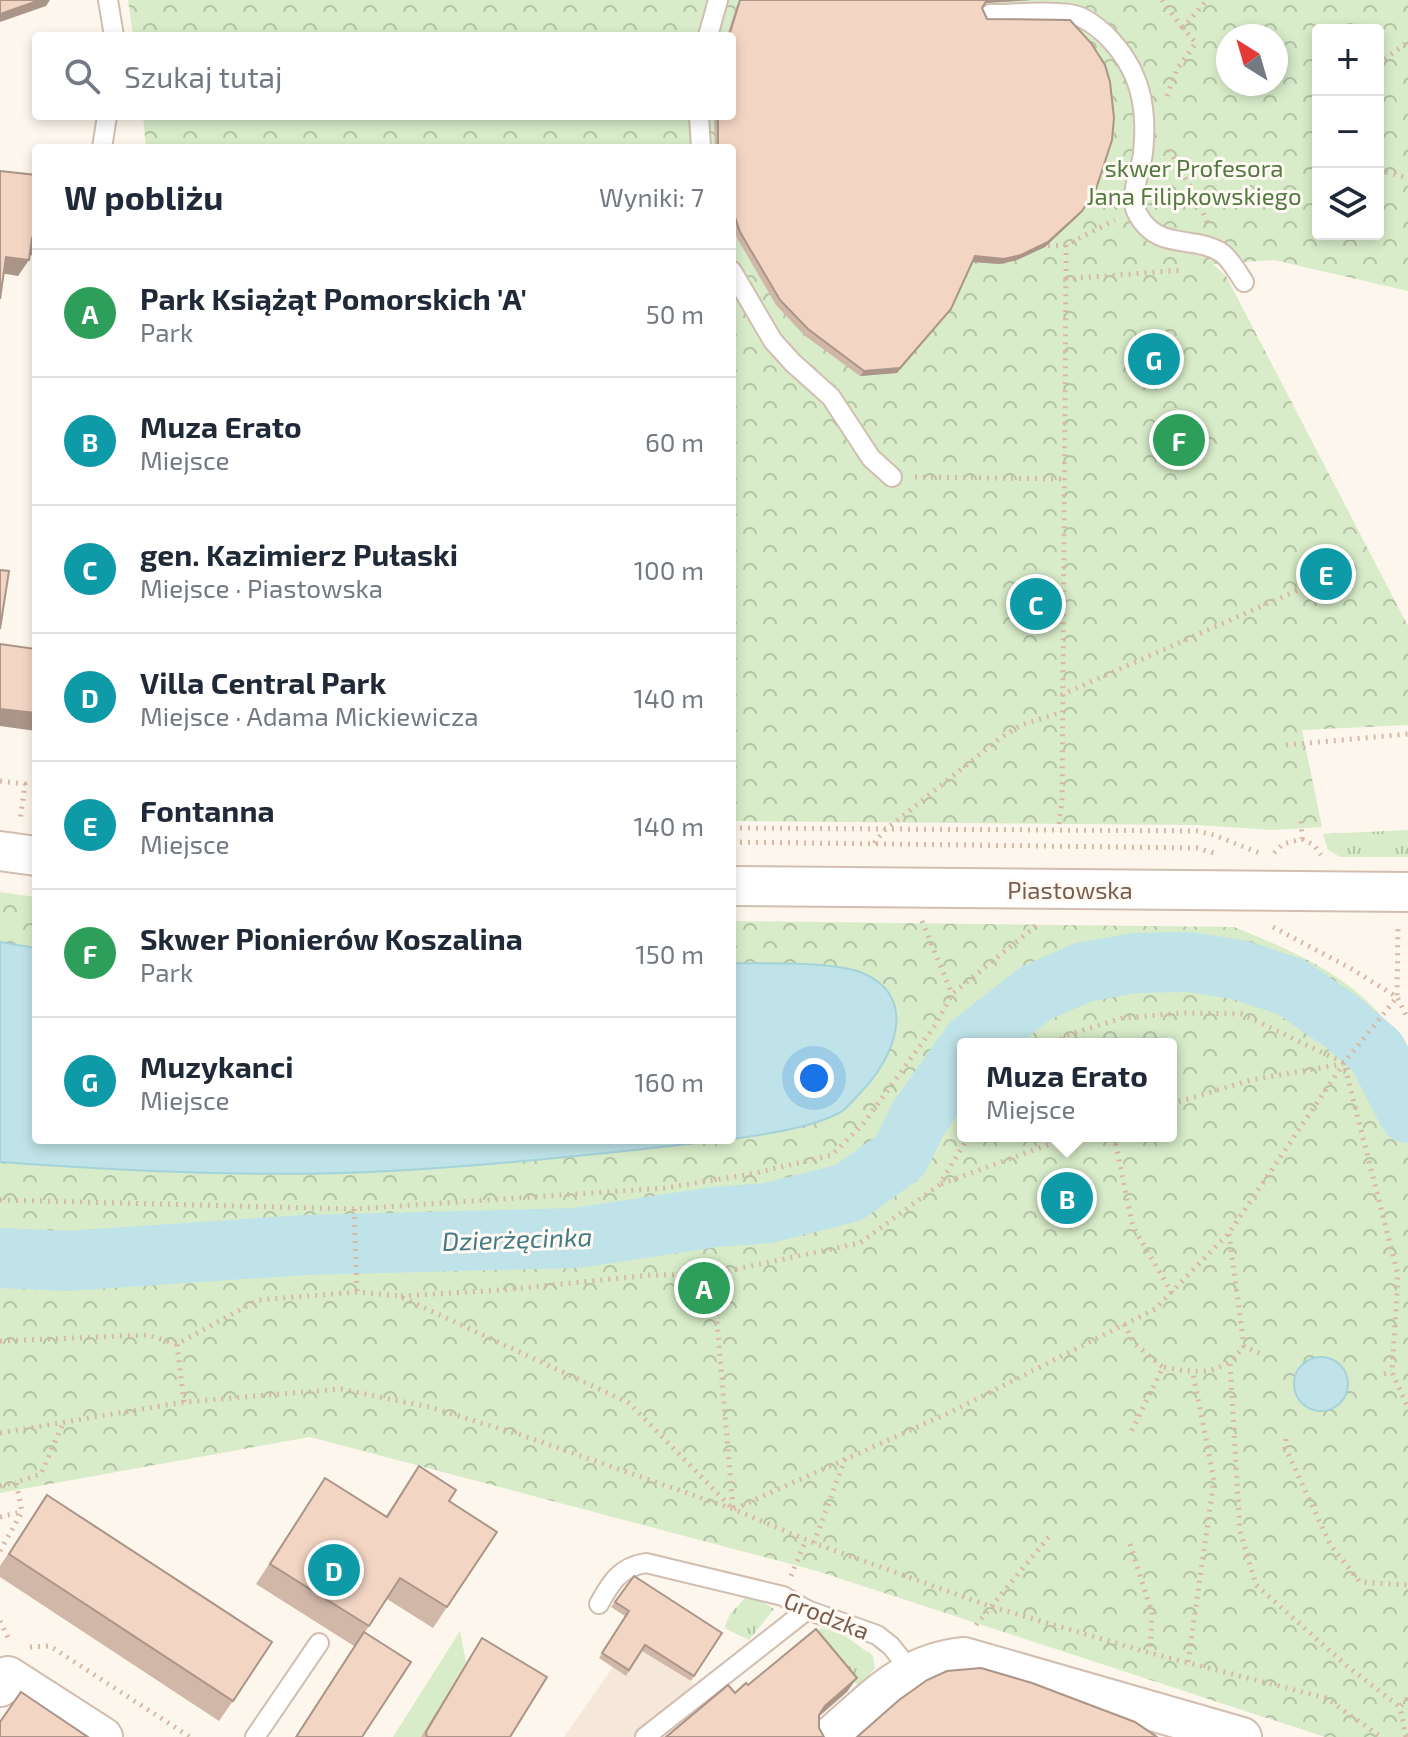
<!DOCTYPE html>
<html lang="pl">
<meta charset="utf-8">
<style>
:root{--surface:#fff;--page:#f6f6f7;--text:#1f2937;--muted:#747a83;--line:#e0e1e3;--accent:#e76f51}
body{margin:0;font-family:"Exo 2",sans-serif;background:var(--page);color:var(--text)}
.controls{position:absolute;right:24px;top:24px;display:grid;overflow:hidden;border-radius:8px;box-shadow:0 4px 12px #0003}
.controls button{width:72px;height:72px;display:grid;place-items:center;padding:0;border:0;border-bottom:2px solid var(--line);background:var(--surface);color:var(--text);font:40px sans-serif}
.compass{position:absolute;left:1216px;top:24px;width:72px;height:72px;border-radius:50%;background:var(--surface);box-shadow:0 4px 12px #0003;rotate:323deg}
.you{position:absolute;left:814px;top:1078px;width:28px;height:28px;margin:-20px;border:6px solid #fff;border-radius:50%;background:#1a73e8;box-shadow:0 0 0 12px #1a73e833}
.badge{display:grid;place-items:center;width:52px;height:52px;border-radius:50%;background:var(--accent);color:#fff;font-size:26px;font-weight:700}
.pin{position:absolute;translate:-50% -50%;border:4px solid #fff;box-shadow:0 2px 8px #0006}
.popup{position:absolute;left:957px;top:1038px;width:220px;height:104px;box-sizing:border-box;display:grid;place-content:center;border-radius:8px;background:var(--surface);filter:drop-shadow(0 2px 6px #0005);font-size:26px;white-space:nowrap;color:var(--muted)}
.popup b{font-size:30px;color:var(--text)}
.popup::after{content:'';position:absolute;left:50%;top:100%;margin-left:-16px;border:16px solid transparent;border-top-color:var(--surface)}
.list{margin:0;padding:0;list-style:none}
h2{display:flex;justify-content:space-between;align-items:center;height:104px;margin:0;padding:0 32px;font-size:34px}
h2 small{font-size:26px;font-weight:400;color:var(--muted)}
.list li{display:grid;grid-template-columns:52px 1fr auto;gap:24px;align-items:center;box-sizing:border-box;height:128px;padding:0 32px;border-top:2px solid var(--line)}
.list b{display:block;font-size:30px;white-space:nowrap}
.list p{margin:0;font-size:26px;white-space:nowrap;color:var(--muted)}
.list em{font-size:26px;font-style:normal;color:var(--muted)}
.icon{flex:none;width:44px;height:44px;fill:none;stroke:currentColor;stroke-width:2;stroke-linecap:round;stroke-linejoin:round}
.map{position:relative;flex:none;width:1408px;height:1737px;overflow:hidden}
.search{position:absolute;background:var(--surface);box-shadow:0 4px 12px #0003;left:32px;top:32px;width:704px;height:88px;display:flex;align-items:center;gap:20px;box-sizing:border-box;padding:0 28px;border-radius:8px;color:var(--muted);font-size:30px}
.panel{position:absolute;background:var(--surface);box-shadow:0 4px 12px #0003;left:32px;top:144px;width:704px;height:1000px;border-radius:8px}
.map>svg:first-child{display:block}
.residential{fill:#f5e8da}
.grass{fill:url(#grass-tufts)}
.park{fill:url(#park-crowns);fill-rule:evenodd}
.garden{fill:#d8ecc9}
.water{fill:#bfe3e8;stroke:#a5d3da;stroke-width:2}
.lines{fill:none;stroke-linecap:round;stroke-linejoin:round}
.river{stroke:#bfe3e8;stroke-width:60}
.lane-casing{stroke:#d1beb0;stroke-width:22}
.street-casing{stroke:#d1beb0;stroke-width:42}
.path{stroke:#d9b8a5;stroke-width:5;stroke-dasharray:2 6;stroke-linecap:butt}
.lane{stroke:#fff;stroke-width:18}
.street{stroke:#fff;stroke-width:38}
.wall{fill:#d1b7a8}
.shaded-wall{fill:#aa9588}
.building{fill:#f3d5c3;stroke:#aa9588;stroke-width:2}
.labels{text-anchor:middle;dominant-baseline:central;stroke-width:6;stroke-linejoin:round;paint-order:stroke}
.park-label{font-size:24px;fill:#537a41;stroke:#fffaf3}
.street-label{font-size:24px;fill:#7a5c4d;stroke:#fffaf3}
.water-label{font-size:26px;font-style:italic;fill:#437c86;stroke:#fffaf3}
</style>
<div class="map">
<svg width="1408" height="1737" viewBox="0 0 1408 1737">
<defs>
<pattern id="grass-tufts" width="24" height="20" patternUnits="userSpaceOnUse" patternTransform="scale(2)"><rect width="24" height="20" fill="#d8ecc9"/><path d="M3 7l-1-3M5 7V3M7 7l1-3M15 17l-1-3M17 17v-4M19 17l1-3" fill="none" stroke="#b4c2a5"/></pattern>
<pattern id="park-crowns" width="20" height="18" patternUnits="userSpaceOnUse" patternTransform="scale(2)"><rect width="20" height="18" fill="#d8ecc9"/><path d="M2 6a3 3 0 1 1 6 0M12 15a3 3 0 1 1 6 0" fill="none" stroke="#b4c2a5"/></pattern>
</defs>
<rect width="100%" height="100%" fill="#fdf6ec"/>
<polygon class="residential" points="642,1650 718,1699 770,1737 564,1737 613,1667 626,1675"/>
<g class="grass">
<polygon points="1408,830 1408,857 1340,857 1328,850 1323,834"/>
<polygon points="745,1598 760,1600 774,1609 749,1640 724,1628 730,1614"/>
<polygon points="821,1628 844,1635 873,1656 875,1668 859,1687 813,1633"/>
</g>
<g class="park">
<path d="M128,0H1408V291L1274,260L1213,264L1226,276L1408,626V725L1302,730L1322,827L1272,830L1198,825L732,821V148H146L143,116H732V36H133ZM1318,30H1378V234H1318ZM1228,36H1276V84H1228Z"/>
<path d="M0,892L36,897V1140H732V921L1234,927C1304,955 1373,985 1408,1056V1737H1325L817,1571L310,1437L0,1493ZM963,1044H1171V1136H963Z"/>
</g>
<polygon class="garden" points="460,1631 466,1662 421,1737 393,1737"/>
<g class="water">
<path d="M0,942L36,948V1140H723C612,1153 501,1165 390,1171C260,1178 129,1171 0,1162Z"/>
<path d="M732,963C766,964 829,961 860,972C921,996 894,1058 861,1092C854,1099 847,1109 839,1113C811,1128 763,1135 732,1139Z"/>
<circle cx="1321" cy="1384" r="27"/>
</g>
<g class="lines">
<g class="river">
<polyline points="971,1044 1036,993 1084,972 1135,963 1190,962 1240,970 1291,987 1342,1022 1377,1052 1408,1113"/>
<polyline points="0,1258 67,1261 305,1245 576,1238 715,1217 768,1213 848,1193 900,1156 918,1119 963,1055"/>
</g>
<defs>
<g id="lane">
<polyline points="108,0 114,36"/>
<path d="M990,14C1016,14 1045,10 1070,14C1084,16 1096,26 1106,35C1140,69 1148,106 1143,153C1141,171 1128,196 1137,213C1157,252 1193,234 1222,253C1231,260 1238,273 1244,282"/>
<polyline points="708,36 718,0"/>
<polyline points="699,116 701,148"/>
<polyline points="102,148 107,116"/>
<polyline points="732,271 773,341 793,363 831,397 871,458 892,477"/>
<path d="M599,1604C611,1582 620,1567 646,1563L783,1596L807,1610L877,1635L891,1646L911,1671"/>
<polyline points="255,1737 319,1643"/>
<polyline points="645,1737 807,1610"/>
</g>
<g id="street">
<polyline points="0,851 36,856"/>
<polyline points="732,886 1408,892"/>
<polyline points="0,1687 8,1676 103,1737"/>
<path d="M830,1737C873,1700 904,1663 964,1657L1242,1737"/>
</g>
</defs>
<use href="#lane" class="lane-casing"/>
<use href="#street" class="street-casing"/>
<g class="path">
<polyline points="1162,0 1183,28"/>
<polyline points="1378,64 1408,42"/>
<polyline points="1167,96 1177,69 1196,43 1183,28 1207,0"/>
<polyline points="1169,150 1197,198 1207,222"/>
<polyline points="1378,170 1408,178"/>
<polyline points="1040,246 1066,245 1115,220"/>
<polyline points="1066,279 1066,245"/>
<polyline points="915,477 1066,479"/>
<polyline points="1061,695 1359,563"/>
<polyline points="1286,745 1408,734"/>
<polyline points="0,781 25,784 20,821"/>
<polyline points="1059,824 1062,800 1066,279 1182,270"/>
<polyline points="732,828 1197,831 1214,835 1259,853"/>
<polyline points="1302,839 1314,845 1321,855"/>
<polyline points="732,842 1197,848 1214,853"/>
<polyline points="874,843 885,830 999,739 1021,725 1062,712"/>
<polyline points="1274,853 1283,844 1302,839 1301,819"/>
<polyline points="922,921 952,994"/>
<polyline points="1273,927 1350,968 1397,997 1408,1019"/>
<polyline points="1054,1044 1067,1035 1123,1018 1181,1013 1242,1014 1344,1063 1398,1275 1392,1372 1408,1408"/>
<polyline points="1171,1104 1251,1080 1343,1064"/>
<polyline points="1114,1136 1133,1227 1172,1293"/>
<polyline points="941,1184 1072,1136"/>
<polyline points="0,1200 354,1209 665,1188 751,1174 832,1155 863,1124 936,1024 952,994 1037,925"/>
<polyline points="354,1209 357,1292"/>
<polyline points="1229,1234 1244,1346 1263,1355"/>
<polyline points="713,1274 733,1508"/>
<polyline points="401,1296 503,1290 651,1275 713,1274 860,1243 939,1185 969,1136"/>
<polyline points="1124,1324 1135,1344 1163,1367 1131,1432"/>
<polyline points="0,1341 147,1335 177,1344"/>
<polyline points="1230,1364 1240,1531 1256,1585 1347,1666 1400,1707"/>
<path d="M1164,1367C1199,1374 1221,1376 1244,1346"/>
<polyline points="1384,1374 1392,1372"/>
<polyline points="184,1402 177,1344 258,1300 357,1292 399,1296 629,1403 732,1508"/>
<polyline points="0,1433 184,1402 341,1389 429,1407 521,1435 733,1509 814,1543 989,1606 1150,1653 1326,1698 1381,1737"/>
<polyline points="1286,1439 1285,1447 1331,1546 1360,1582 1408,1585"/>
<polyline points="0,1486 16,1482"/>
<polyline points="734,1509 951,1412 1155,1309 1229,1233 1344,1063 1397,997 1398,925"/>
<polyline points="0,1517 21,1512"/>
<polyline points="814,1543 845,1459"/>
<polyline points="1130,1544 1152,1613 1150,1653"/>
<polyline points="0,1551 22,1512 16,1482 41,1474 63,1423"/>
<polyline points="791,1576 806,1540"/>
<polyline points="0,1621 10,1642"/>
<polyline points="976,1625 1052,1533"/>
<polyline points="30,1647 50,1646 190,1737"/>
<polyline points="1188,1662 1214,1480 1193,1373"/>
<polyline points="1406,1737 1400,1707 1408,1698"/>
</g>
<use href="#lane" class="lane"/>
<use href="#street" class="street"/>
</g>
<g class="wall">
<polygon points="740,0 1032,0 985,3 982,8 1082,211 1078,216 1045,247 1017,260 1000,264 973,262 897,373 860,376 804,335 776,305 737,238 732,224 732,148 715,148 714,116 732,116 732,36 727,36 736,7"/>
<polygon points="419,1466 449,1501 447,1607 433,1628 387,1599 365,1632 354,1646 256,1584 325,1478 386,1516"/>
<polygon points="47,1495 233,1701 219,1721 0,1577 0,1566"/>
<polygon points="634,1576 722,1633 691,1681 642,1651 626,1676 599,1658 625,1616 611,1607"/>
<polygon points="482,1638 510,1737 421,1737 469,1658"/>
</g>
<g class="shaded-wall">
<polygon points="40,0 50,0 46,6 0,22 0,14"/>
<polygon points="987,0 1032,0 985,3"/>
<polygon points="1082,211 1078,216 1045,247 1017,260 1000,264 972,262 975,256"/>
<polygon points="32,238 36,239 36,256 21,254"/>
<polygon points="6,257 29,260 18,276 0,273"/>
<polygon points="947,314 897,373 860,376 864,371"/>
<polygon points="0,709 36,713 36,731 0,726"/>
<polygon points="857,1678 847,1692 815,1720 825,1706"/>
</g>
<g class="building">
<polygon points="0,0 40,0 0,14"/>
<polygon points="740,0 987,0 982,8 987,19 1070,20 1091,43 1105,65 1110,82 1114,118 1112,140 1096,189 1082,211 1048,242 1021,255 1004,259 975,256 951,309 900,368 864,371 808,329 780,300 740,232 732,208 732,148 718,148 718,116 732,116 732,36 729,36"/>
<polygon points="0,171 36,175 36,239 32,238 29,260 6,257 0,299"/>
<polygon points="0,570 9,571 0,629"/>
<polygon points="0,644 36,649 36,713 0,709"/>
<polygon points="419,1466 456,1490 449,1501 497,1532 447,1607 400,1578 369,1626 270,1564 325,1478 387,1517"/>
<polygon points="47,1495 272,1642 233,1701 9,1554"/>
<polygon points="634,1576 722,1633 694,1676 645,1645 629,1670 602,1653 629,1611 615,1602"/>
<polygon points="816,1629 857,1678 825,1706 819,1715 819,1728 824,1737 666,1737 728,1685 735,1693 746,1683 748,1685"/>
<polygon points="364,1632 411,1662 362,1737 296,1737"/>
<polygon points="482,1638 547,1677 510,1737 427,1737 426,1732"/>
<polygon points="981,1668 1032,1683 1135,1722 1157,1737 857,1737 899,1700 927,1680 947,1671"/>
<polygon points="21,1692 88,1737 0,1737 0,1722"/>
</g>
<g class="labels">
<g class="park-label">
<text x="1194" y="167">skwer Profesora<tspan x="1194" dy="28">Jana Filipkowskiego</tspan></text>
</g>
<g class="street-label">
<text x="1070" y="889">Piastowska</text>
<text transform="translate(827 1615) rotate(22)">Grodzka</text>
</g>
<g class="water-label">
<text transform="translate(517 1238) rotate(-2)">Dzierżęcinka</text>
</g>
</g>
</svg>
<div class="controls">
<button>+</button>
<button>−</button>
<button><svg class="icon" aria-label="layers" viewBox="0 0 24 24"><path d="M12 4l9 5-9 5-9-5zM3 14l9 5 9-5"/></svg></button>
</div>
<svg class="compass" viewBox="-18 -18 36 36"><path d="M0-13l5 13h-10z" fill="#e53935"/><path d="M0 13l5-13h-10z" fill="#747a83"/></svg>
<div class="you"></div>
<div class="pin badge" style="left:704px;top:1288px;background:#2e9e5b">A</div>
<div class="pin badge" style="left:1067px;top:1198px;background:#0f9aa8">B</div>
<div class="popup"><b>Muza Erato</b>Miejsce</div>
<div class="pin badge" style="left:1036px;top:604px;background:#0f9aa8">C</div>
<div class="pin badge" style="left:334px;top:1570px;background:#0f9aa8">D</div>
<div class="pin badge" style="left:1326px;top:574px;background:#0f9aa8">E</div>
<div class="pin badge" style="left:1179px;top:440px;background:#2e9e5b">F</div>
<div class="pin badge" style="left:1154px;top:359px;background:#0f9aa8">G</div>
<div class="search"><svg class="icon" aria-label="search" viewBox="0 0 24 24"><circle cx="10" cy="10" r="6"/><path d="M15 15l6 6"/></svg>Szukaj tutaj</div>
<section class="panel">
<h2>W pobliżu<small>Wyniki: 7</small></h2>
<ul class="list">
<li><span class="badge" style="background:#2e9e5b">A</span><div><b>Park Książąt Pomorskich 'A'</b><p>Park</p></div><em>50 m</em></li>
<li><span class="badge" style="background:#0f9aa8">B</span><div><b>Muza Erato</b><p>Miejsce</p></div><em>60 m</em></li>
<li><span class="badge" style="background:#0f9aa8">C</span><div><b>gen. Kazimierz Pułaski</b><p>Miejsce · Piastowska</p></div><em>100 m</em></li>
<li><span class="badge" style="background:#0f9aa8">D</span><div><b>Villa Central Park</b><p>Miejsce · Adama Mickiewicza</p></div><em>140 m</em></li>
<li><span class="badge" style="background:#0f9aa8">E</span><div><b>Fontanna</b><p>Miejsce</p></div><em>140 m</em></li>
<li><span class="badge" style="background:#2e9e5b">F</span><div><b>Skwer Pionierów Koszalina</b><p>Park</p></div><em>150 m</em></li>
<li><span class="badge" style="background:#0f9aa8">G</span><div><b>Muzykanci</b><p>Miejsce</p></div><em>160 m</em></li>
</ul>
</section>
</div>
